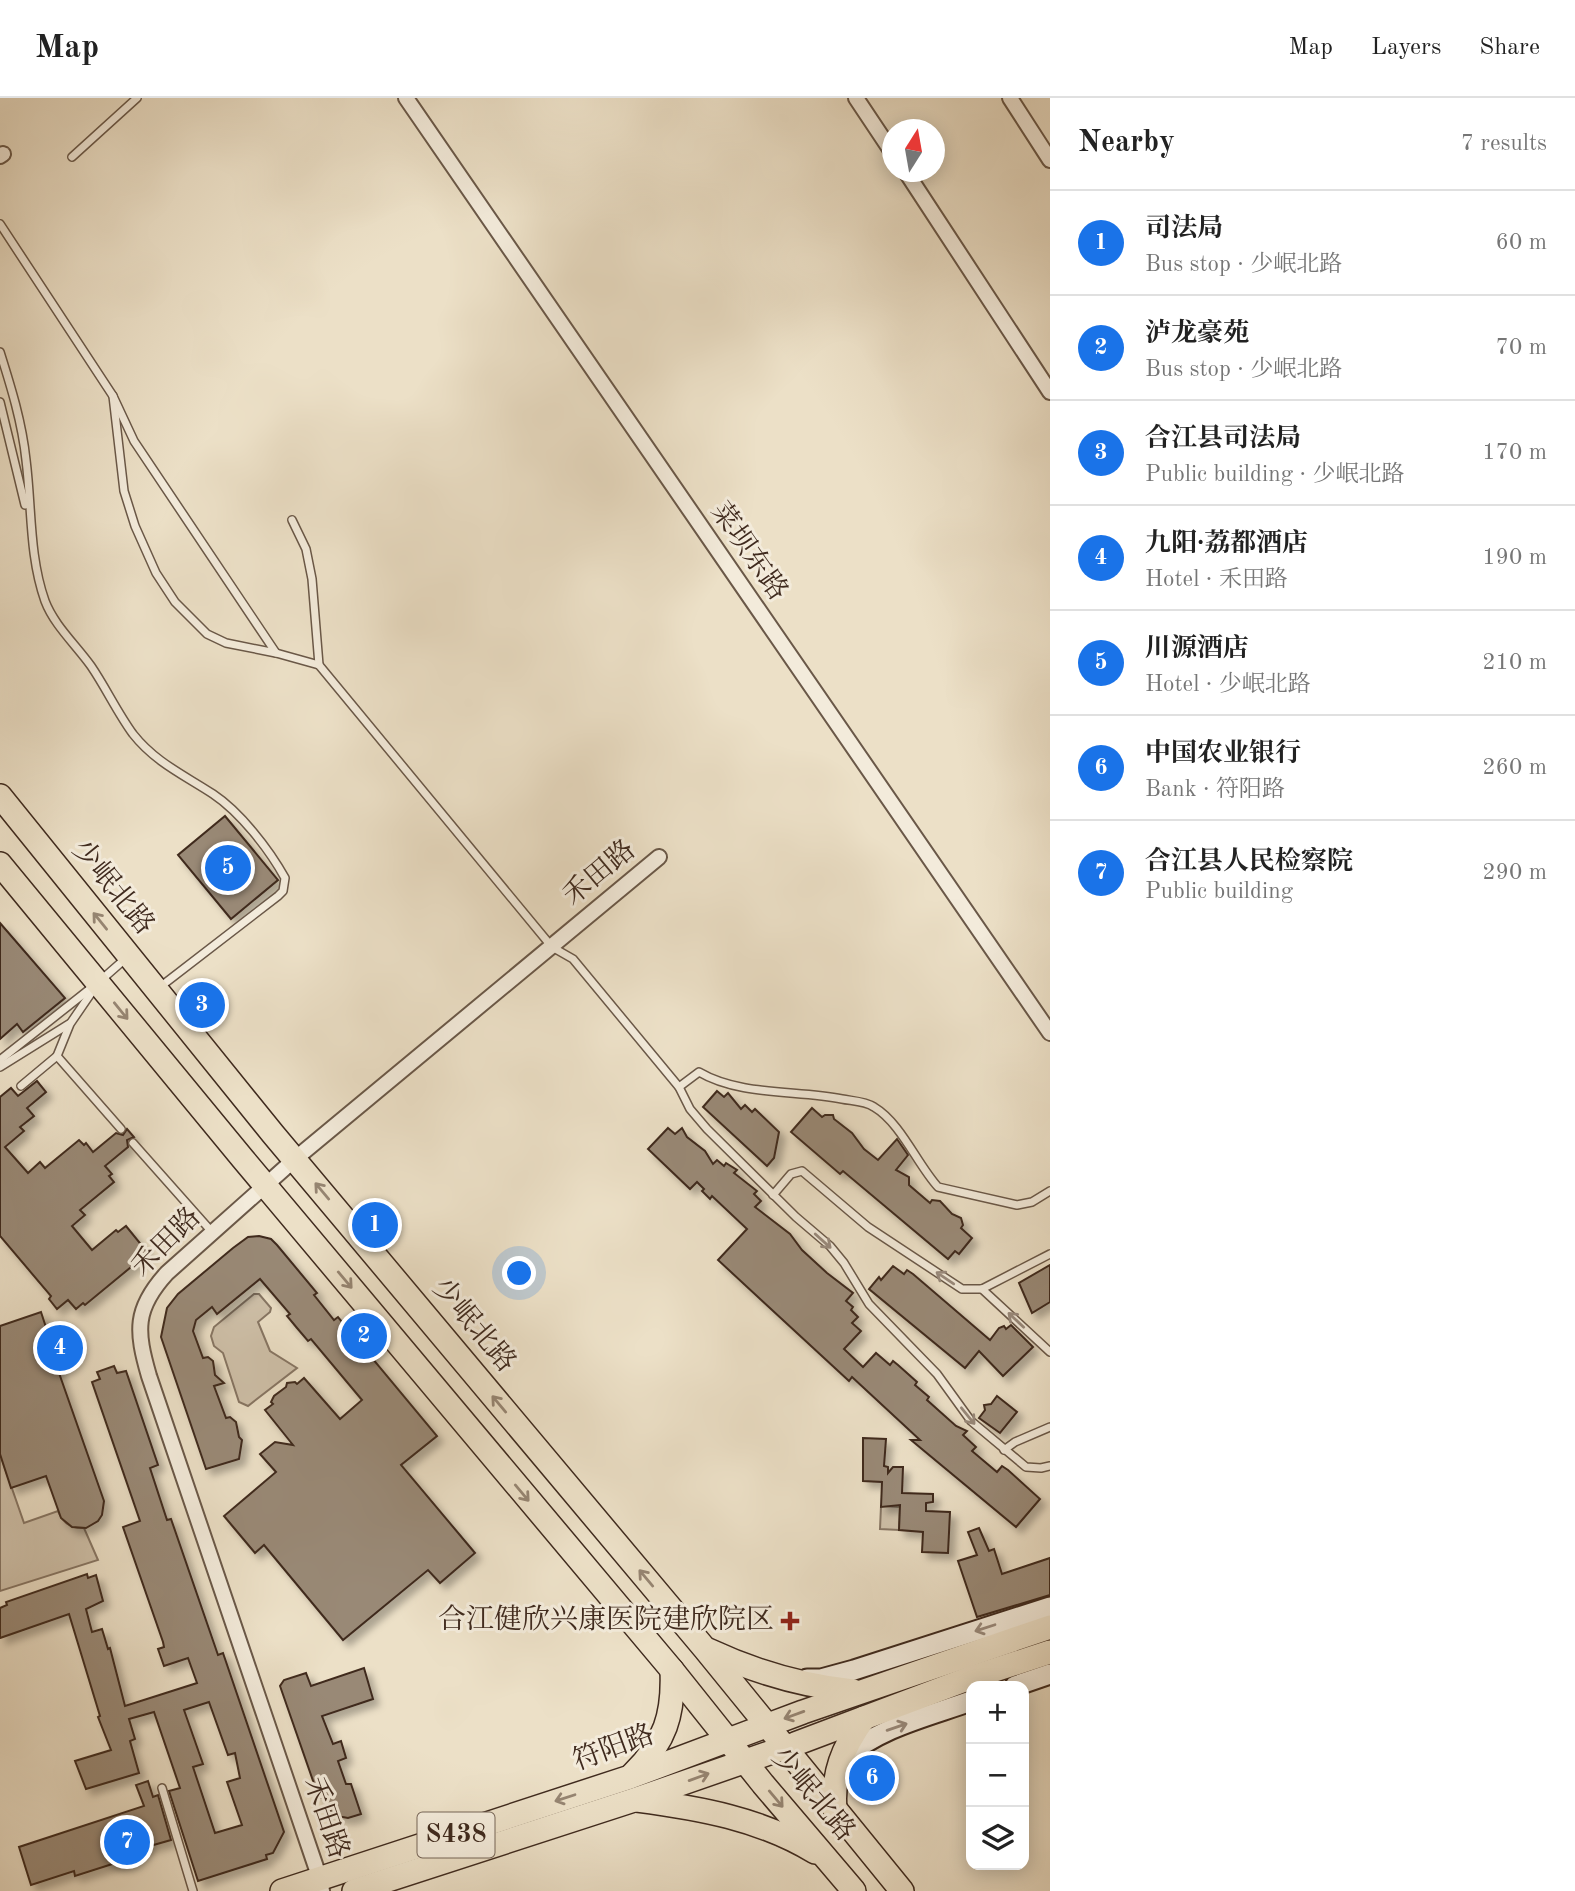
<!DOCTYPE html>
<meta charset="utf-8">
<style>
:root{--surface:#fff;--page:#f6f6f6;--text:#222;--muted:#767676;--line:#e0e0e0;--accent:#1a73e8}
body{margin:0;font-family:"Old Standard TT","Noto Serif SC",serif;background:var(--page);color:var(--text)}
.controls{position:absolute;right:21px;bottom:21px;display:grid;overflow:hidden;border-radius:14px;box-shadow:0 4px 18px #0003}
.controls button{width:63px;height:63px;display:grid;place-items:center;padding:0;border:0;border-bottom:2px solid var(--line);background:var(--surface);color:var(--text);font:35px sans-serif}
.compass{position:absolute;left:882px;top:21px;width:63px;height:63px;border-radius:50%;background:var(--surface);box-shadow:0 4px 18px #0003;rotate:11deg}
.you{position:absolute;left:520px;top:1176px;width:24px;height:24px;margin:-18px;border:5px solid #fff;border-radius:50%;background:#1a73e8;box-shadow:0 0 0 10px #1a73e833}
.badge{display:grid;place-items:center;width:46px;height:46px;border-radius:50%;background:var(--accent);color:#fff;font-size:23px;font-weight:700}
.pin{position:absolute;translate:-50% -50%;border:4px solid #fff;box-shadow:0 2px 7px #0006}
.list{margin:0;padding:0;list-style:none}
h2{display:flex;justify-content:space-between;align-items:center;height:91px;margin:0;padding:0 28px;font-size:30px}
h2 small{font-size:23px;font-weight:400;color:var(--muted)}
.list li{display:grid;grid-template-columns:46px 1fr auto;gap:21px;align-items:center;box-sizing:border-box;height:105px;padding:0 28px;border-top:2px solid var(--line)}
.list b{display:block;font-size:26px;white-space:nowrap}
.list p{margin:0;font-size:23px;white-space:nowrap;color:var(--muted)}
.list em{font-size:23px;font-style:normal;color:var(--muted)}
.icon{flex:none;width:38px;height:38px;fill:none;stroke:currentColor;stroke-width:2;stroke-linecap:round;stroke-linejoin:round}
.map{position:relative;flex:none;width:1050px;height:1793px;overflow:hidden}
header{display:flex;align-items:center;gap:42px;box-sizing:border-box;height:98px;padding:0 35px;background:var(--surface);border-bottom:2px solid var(--line)}
header strong{font-size:33px}
nav{display:flex;gap:38px;margin-inline-start:auto;font-size:24px}
main{display:flex}
aside{flex:1;background:var(--surface)}
.map>svg:first-child{display:block}
.green{fill:#cfc1aa;stroke:#877664;stroke-width:2}
.building{fill:#998976;stroke:#3f2a1e;stroke-width:2;fill-rule:evenodd;filter:url(#shadow)}
.lines{fill:none;stroke-linecap:round;stroke-linejoin:round}
.lane-casing{stroke:#6a5848;stroke-width:10}
.street-casing{stroke:#6a5848;stroke-width:18}
.secondary-casing{stroke:#3f2a1e;stroke-width:23}
.primary-casing{stroke:#3f2a1e;stroke-width:26}
.lane{stroke:#f3ebdb;stroke-width:7}
.street{stroke:#f3ebdb;stroke-width:14}
.secondary{stroke:#f3ebdb;stroke-width:19}
.primary{stroke:#ece0c7;stroke-width:23}
.oneway{stroke:#968572}
.oneway2{stroke:#998a7c}
.poi-dot{fill:#8f2418;stroke:#f3ebdb;stroke-width:2.5}
.labels{text-anchor:middle;dominant-baseline:central;stroke-width:6;stroke-linejoin:round;paint-order:stroke}
.shield{fill:#f3ebdb;stroke:#756457;stroke-width:2}
.shield-label{font-size:26px;font-weight:bold;fill:#3f2a1e}
.street-label{font-size:28px;fill:#3f2a1e;stroke:#f3ebdb}
.poi-label{font-size:28px;fill:#3f2a1e;stroke:#f3ebdb;text-anchor:end}
</style>
<header>
<strong>Map</strong>
<nav><a>Map</a><a>Layers</a><a>Share</a></nav>
</header>
<main>
<div class="map">
<svg width="1050" height="1793" viewBox="0 0 1050 1793">
<defs>
<filter id="shadow"><feDropShadow dx="6" dy="6" stdDeviation="3.5" flood-color="#0004"/></filter>
</defs>
<rect width="100%" height="100%" fill="#ece0c7"/>
<filter id="stains"><feTurbulence type="fractalNoise" baseFrequency=".00286" numOctaves="4"/><feColorMatrix values="0 0 0 0 .2 0 0 0 0 .09 0 0 0 0 .02 0 0 0 .5 -.17"/></filter>
<radialGradient id="worn" r=".72"><stop offset=".6" stop-color="#630" stop-opacity="0"/><stop offset="1" stop-color="#630" stop-opacity=".3"/></radialGradient>
<g class="green">
<polygon points="254,1196 259,1196 271,1210 270,1214 258,1224 270,1253 297,1270 248,1308 239,1304 223,1255 214,1248 211,1238 214,1229"/>
<path d="M0,1356L24,1425L58,1413C63,1425 71,1431 84,1430L98,1462L0,1493Z"/>
<polygon points="881,1408 900,1409 899,1432 880,1431"/>
</g>
<g class="building">
<polygon points="225,718 278,782 231,821 178,757"/>
<polygon points="0,825 65,900 23,934 17,926 0,941"/>
<polygon points="37,983 46,994 27,1010 34,1018 20,1029 24,1033 5,1049 28,1075 40,1064 45,1070 79,1042 84,1047 86,1045 93,1054 116,1035 123,1037 127,1031 134,1039 127,1042 128,1049 105,1068 112,1076 109,1078 114,1084 80,1112 85,1117 72,1128 92,1152 116,1132 118,1134 126,1128 148,1155 85,1207 83,1205 76,1211 68,1202 57,1211 49,1201 51,1198 0,1138 0,999 11,990 18,998"/>
<polygon points="717,993 724,999 728,995 741,1011 745,1007 752,1014 755,1011 779,1034 774,1060 767,1068 703,1009"/>
<polygon points="812,1010 822,1019 825,1017 833,1017 834,1021 852,1035 864,1051 878,1062 897,1041 908,1057 896,1072 909,1079 909,1087 930,1105 932,1102 940,1103 952,1116 961,1120 963,1127 961,1130 972,1140 959,1156 955,1153 948,1161 843,1073 840,1076 791,1034"/>
<polygon points="668,1030 675,1036 682,1030 687,1039 705,1053 713,1066 717,1062 724,1068 726,1065 737,1072 734,1075 757,1093 754,1096 761,1103 755,1109 790,1136 802,1152 827,1175 853,1195 846,1203 853,1209 851,1212 858,1219 852,1225 861,1233 844,1251 863,1269 876,1255 890,1267 893,1263 898,1267 917,1284 915,1287 929,1299 927,1302 956,1328 967,1333 963,1337 976,1349 972,1353 997,1374 1002,1368 1008,1372 1040,1401 1016,1429 911,1342 920,1342 852,1279 849,1283 718,1162 747,1131 712,1098 710,1101 702,1093 704,1091 697,1084 690,1091 648,1051"/>
<polygon points="259,1138 271,1141 277,1147 317,1195 314,1197 334,1222 338,1219 437,1338 401,1367 475,1455 440,1485 428,1472 343,1542 264,1447 255,1455 224,1418 276,1374 260,1356 275,1344 293,1347 265,1312 273,1306 271,1304 274,1298 286,1289 287,1285 295,1284 297,1286 304,1280 340,1321 362,1302 311,1241 308,1243 297,1230 287,1218 290,1216 260,1181 217,1216 212,1209 196,1222 193,1233 203,1260 208,1259 213,1263 215,1277 224,1285 214,1288 226,1320 230,1319 236,1324 239,1339 242,1342 239,1361 206,1371 161,1239 167,1210 178,1196 233,1150 248,1139"/>
<polygon points="1050,1167 1050,1204 1032,1215 1019,1185"/>
<polygon points="893,1168 904,1176 907,1172 913,1176 990,1242 999,1230 1004,1228 1006,1231 1011,1227 1033,1249 1003,1278 979,1253 965,1270 869,1191 879,1179 881,1182"/>
<polygon points="41,1214 54,1254 52,1255 104,1403 102,1417 98,1423 86,1430 72,1429 61,1420 46,1378 11,1390 0,1356 0,1228"/>
<path d="M114,1268L117,1275L126,1273L158,1367L150,1370L167,1422L171,1421L218,1557L223,1555L284,1734L273,1755L266,1757L267,1761L198,1783L169,1693L180,1690L154,1614L129,1621L135,1641L130,1643L139,1675L86,1691L75,1663L111,1652L98,1619L100,1618L69,1516L0,1540V1510L7,1507L6,1504L87,1476L88,1480L96,1477L103,1503L86,1511L92,1534L102,1531L108,1551L110,1550L125,1608L197,1585L188,1560L164,1568L158,1551L164,1549L163,1544L123,1429L140,1423L92,1284L100,1281L97,1274ZM209,1604L228,1657L235,1655L240,1680L227,1684L242,1727L215,1735L193,1669L203,1666L184,1612Z"/>
<polygon points="997,1298 1017,1314 1000,1335 979,1320 985,1312 984,1307 991,1306"/>
<polygon points="863,1340 886,1341 884,1368 888,1369 888,1375 893,1369 903,1369 902,1395 933,1396 933,1404 926,1405 926,1413 950,1414 948,1455 922,1454 923,1434 899,1432 900,1407 881,1409 882,1384 863,1383"/>
<polygon points="979,1430 989,1453 994,1451 1002,1476 1050,1460 1050,1497 977,1519 958,1463 977,1457 968,1434"/>
<polygon points="364,1570 373,1601 322,1618 333,1646 341,1643 346,1660 338,1663 346,1686 351,1686 361,1716 348,1720 337,1718 328,1711 322,1699 319,1700 280,1588 284,1582 306,1575 311,1588"/>
<polygon points="148,1683 153,1699 158,1697 171,1742 129,1754 131,1760 75,1778 74,1773 31,1787 19,1749 144,1708 136,1687"/>
</g>
<g class="lines">
<defs>
<g id="lane">
<polyline points="72,59 137,0"/>
<polyline points="0,126 113,298 124,393 135,428 156,475 175,504 207,536 226,545 276,555"/>
<path d="M0,254C11,289 22,324 26,362C32,409 29,458 45,503C54,527 76,547 91,568C106,590 117,614 133,636C155,664 184,677 213,696C240,714 269,751 285,780L283,793L278,798L160,889"/>
<polyline points="113,298 134,343 276,555 319,567 552,849 573,861 679,989 690,1011 707,1031 796,1119 830,1148 844,1165 869,1206 937,1276 971,1323 1026,1369 1041,1370 1050,1368"/>
<polyline points="0,304 25,407"/>
<polyline points="292,422 306,451 312,481 319,567"/>
<polyline points="100,883 125,861"/>
<polyline points="96,888 70,926 57,958 121,1031"/>
<polyline points="0,962 91,890"/>
<polyline points="0,969 69,926"/>
<polyline points="21,988 57,958"/>
<path d="M679,989L699,974C740,998 796,992 842,1001C852,1003 865,1003 874,1009C901,1025 917,1066 938,1089L1017,1107L1032,1104L1050,1093"/>
<polyline points="133,1045 212,1134"/>
<polyline points="773,1097 791,1076 802,1073 868,1129 962,1191 982,1191 1050,1156"/>
<polyline points="982,1191 1050,1254"/>
<polyline points="1004,1352 1015,1344 1050,1329"/>
<polyline points="162,1690 193,1793"/>
</g>
<g id="street">
<polyline points="406,0 1050,935"/>
<polyline points="856,0 892,54"/>
<polyline points="1010,0 1050,62"/>
<polyline points="0,58 3,56"/>
<polyline points="906,74 1050,294"/>
<path d="M322,1793L320,1781L149,1278C136,1233 134,1211 167,1175L295,1061L659,759"/>
</g>
<g id="secondary">
<polyline points="807,1581 821,1581 854,1572 1050,1509"/>
<polyline points="1015,1588 1050,1576"/>
<path d="M843,1661C880,1629 926,1619 971,1603"/>
</g>
<g id="primary">
<polyline points="0,698 273,1036 705,1551 902,1793"/>
<polyline points="0,766 243,1061 672,1572 763,1686 854,1793"/>
<path d="M708,1552C753,1573 804,1588 853,1593"/>
<path d="M633,1676C665,1644 674,1617 672,1572"/>
<path d="M637,1702C699,1710 761,1721 815,1754"/>
<path d="M835,1712C832,1676 843,1649 864,1620"/>
<polyline points="282,1793 630,1679 803,1614 1050,1529"/>
<polyline points="354,1793 634,1702 795,1646 970,1580 1050,1554"/>
</g>
</defs>
<use href="#lane" class="lane-casing"/>
<use href="#street" class="street-casing"/>
<use href="#secondary" class="secondary-casing"/>
<use href="#primary" class="primary-casing"/>
<use href="#lane" class="lane"/>
<use href="#street" class="street"/>
<use href="#secondary" class="secondary"/>
<use href="#primary" class="primary"/>
</g>
<defs><path id="oneway-shaft" d="M-6 0H5M1.5-3L5.5 0L1.5 3" fill="none" stroke-width="1.6" stroke-linecap="round" stroke-linejoin="round" transform="scale(1.75)"/></defs>
<g class="oneway">
<use href="#oneway-shaft" transform="translate(100 823) rotate(-129)"/>
<use href="#oneway-shaft" transform="translate(121 913) rotate(51)"/>
<use href="#oneway-shaft" transform="translate(322 1093) rotate(-130)"/>
<use href="#oneway-shaft" transform="translate(345 1182) rotate(50)"/>
<use href="#oneway-shaft" transform="translate(499 1306) rotate(-130)"/>
<use href="#oneway-shaft" transform="translate(522 1395) rotate(50)"/>
<use href="#oneway-shaft" transform="translate(646 1480) rotate(-130)"/>
<use href="#oneway-shaft" transform="translate(794 1617) rotate(160)"/>
<use href="#oneway-shaft" transform="translate(699 1679) rotate(-20)"/>
<use href="#oneway-shaft" transform="translate(565 1700) rotate(162)"/>
<use href="#oneway-shaft" transform="translate(776 1701) rotate(50)"/>
</g>
<g class="oneway2">
<use href="#oneway-shaft" transform="translate(823 1143) rotate(42)"/>
<use href="#oneway-shaft" transform="translate(945 1180) rotate(-146)"/>
<use href="#oneway-shaft" transform="translate(1016 1222) rotate(-137)"/>
<use href="#oneway-shaft" transform="translate(968 1318) rotate(51)"/>
<use href="#oneway-shaft" transform="translate(985 1530) rotate(162)"/>
<use href="#oneway-shaft" transform="translate(897 1629) rotate(-19)"/>
</g>
<path class="poi-dot" d="M786.5 1512.5h7v7h7v7h-7v7h-7v-7h-7v-7h7z"/>
<g class="labels">
<rect class="shield" x="417.5" y="1714.5" width="77" height="45" rx="5"/>
<g class="shield-label">
<text x="456" y="1737">S438</text>
</g>
<g class="street-label">
<text transform="translate(748 454) rotate(55)">菜坝东路</text>
<text transform="translate(600 776) rotate(-40)">禾田路</text>
<text transform="translate(112 790) rotate(51)">少岷北路</text>
<text transform="translate(167 1145) rotate(-45)">禾田路</text>
<text transform="translate(473 1228) rotate(50)">少岷北路</text>
<text transform="translate(614 1651) rotate(-20)">符阳路</text>
<text transform="translate(812 1697) rotate(50)">少岷北路</text>
<text transform="translate(325 1720) rotate(71)">禾田路</text>
</g>
<g class="poi-label">
<text x="774" y="1523">合江健欣兴康医院建欣院区</text>
</g>
</g>
<rect width="100%" height="100%" filter="url(#stains)"/>
<rect width="100%" height="100%" fill="url(#worn)"/>
</svg>
<div class="controls">
<button>+</button>
<button>−</button>
<button><svg class="icon" aria-label="layers" viewBox="0 0 24 24"><path d="M12 4l9 5-9 5-9-5zM3 14l9 5 9-5"/></svg></button>
</div>
<svg class="compass" viewBox="-18 -18 36 36"><path d="M0-13l5 13h-10z" fill="#e53935"/><path d="M0 13l5-13h-10z" fill="#767676"/></svg>
<div class="you"></div>
<div class="pin badge" style="left:375px;top:1127px">1</div>
<div class="pin badge" style="left:364px;top:1238px">2</div>
<div class="pin badge" style="left:202px;top:907px">3</div>
<div class="pin badge" style="left:60px;top:1250px">4</div>
<div class="pin badge" style="left:228px;top:770px">5</div>
<div class="pin badge" style="left:872px;top:1680px">6</div>
<div class="pin badge" style="left:127px;top:1744px">7</div>
</div>
<aside>
<h2>Nearby<small>7 results</small></h2>
<ul class="list">
<li><span class="badge">1</span><div><b>司法局</b><p>Bus stop · 少岷北路</p></div><em>60 m</em></li>
<li><span class="badge">2</span><div><b>泸龙豪苑</b><p>Bus stop · 少岷北路</p></div><em>70 m</em></li>
<li><span class="badge">3</span><div><b>合江县司法局</b><p>Public building · 少岷北路</p></div><em>170 m</em></li>
<li><span class="badge">4</span><div><b>九阳·荔都酒店</b><p>Hotel · 禾田路</p></div><em>190 m</em></li>
<li><span class="badge">5</span><div><b>川源酒店</b><p>Hotel · 少岷北路</p></div><em>210 m</em></li>
<li><span class="badge">6</span><div><b>中国农业银行</b><p>Bank · 符阳路</p></div><em>260 m</em></li>
<li><span class="badge">7</span><div><b>合江县人民检察院</b><p>Public building</p></div><em>290 m</em></li>
</ul>
</aside>
</main>
